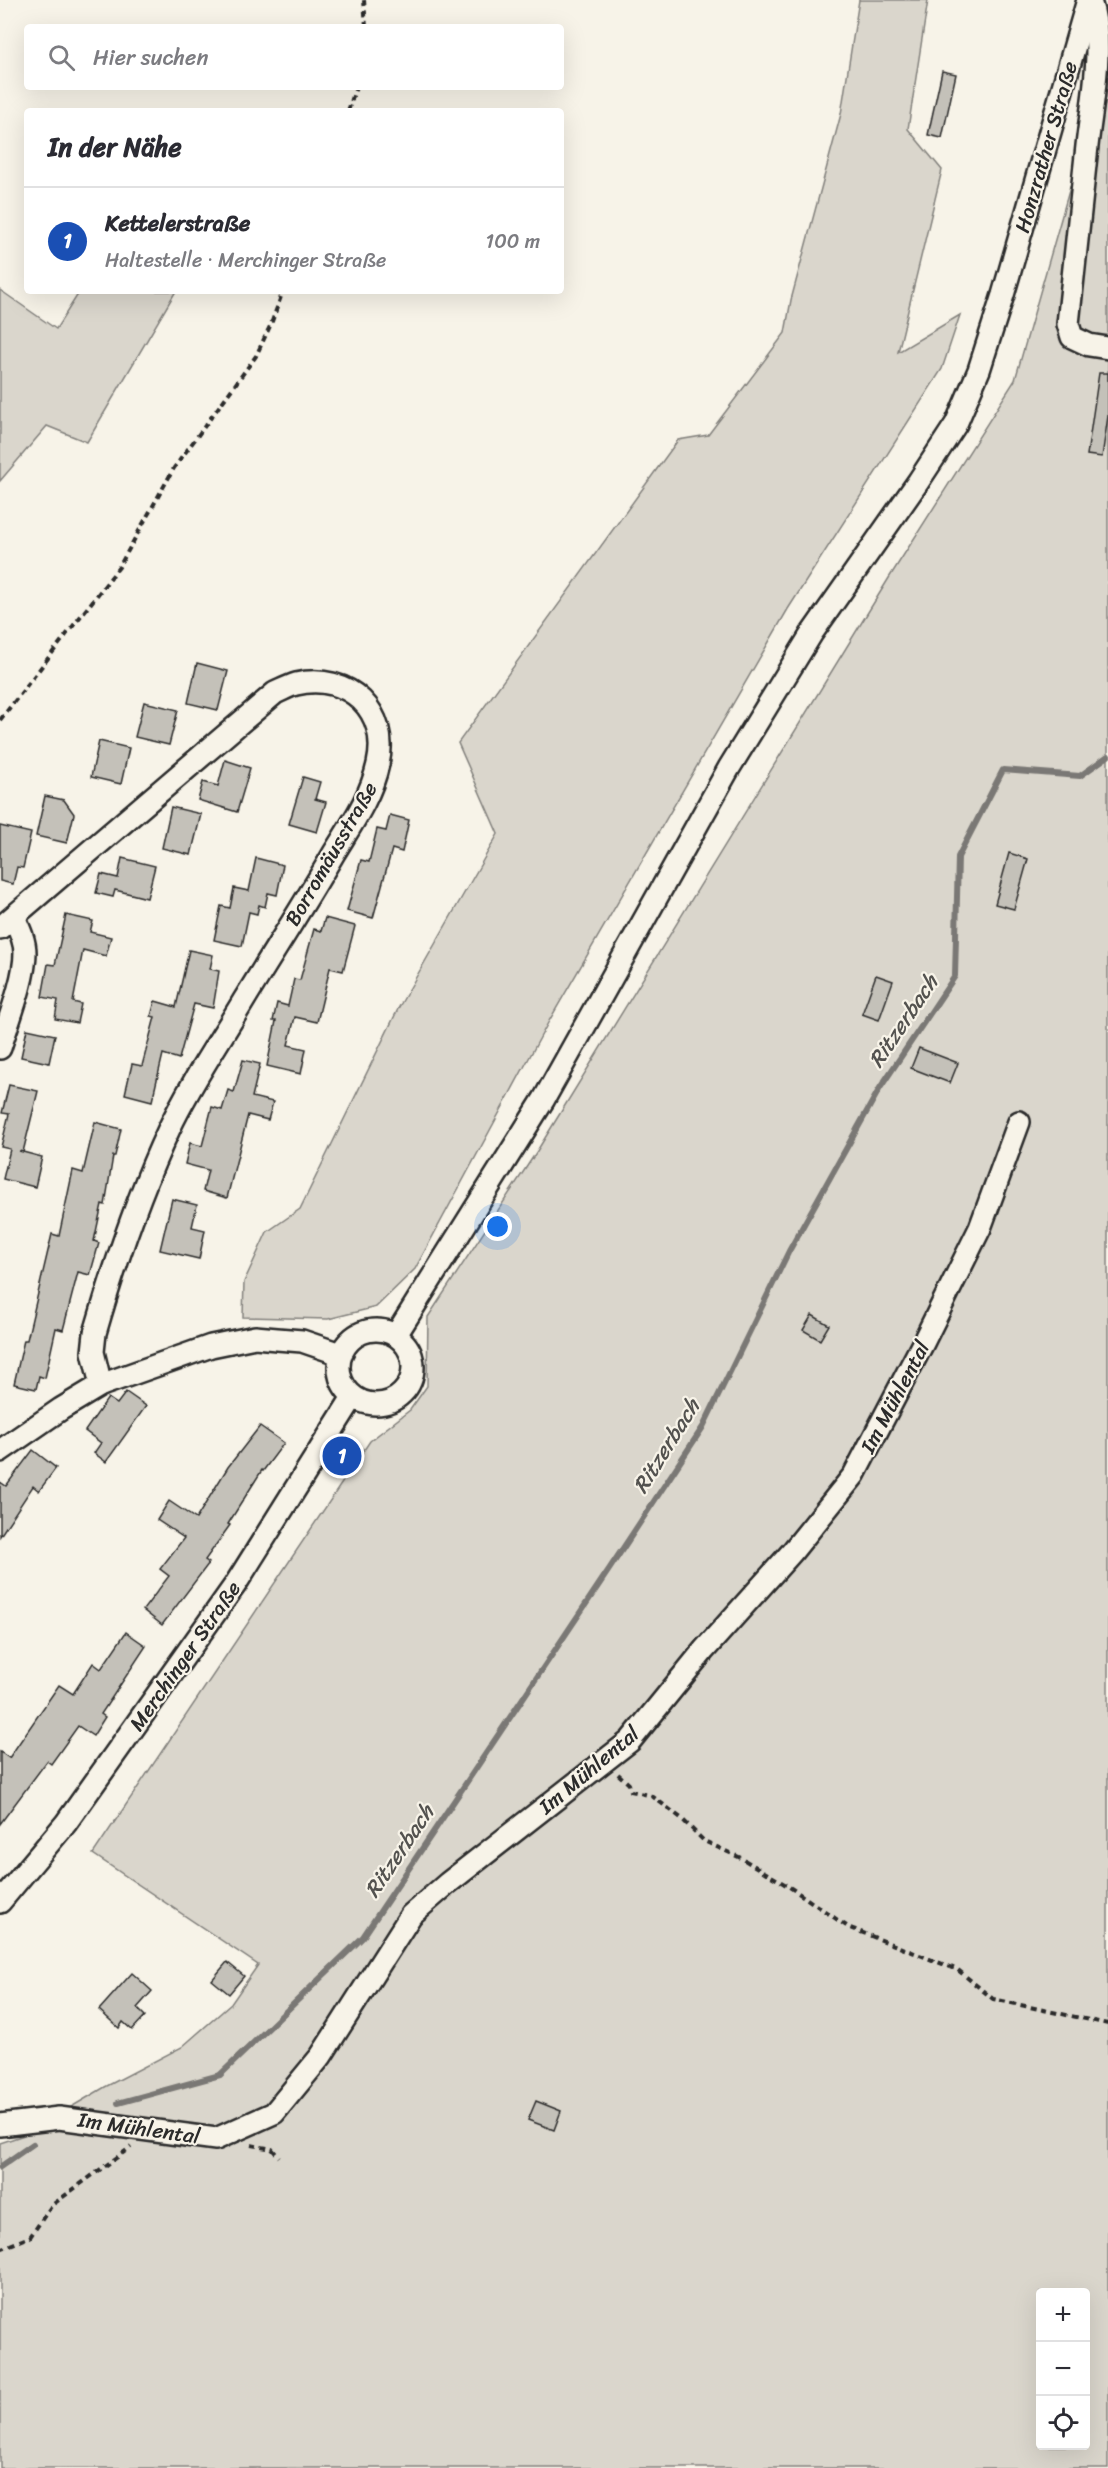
<!DOCTYPE html>
<html lang="de">
<meta charset="utf-8">
<style>
:root{--surface:#fff;--page:#f7f7f7;--text:#2b2b33;--muted:#7c7c81;--line:#e1e1e2;--accent:#1a73e8}
body{margin:0;font-family:Sriracha,sans-serif;background:var(--page);color:var(--text)}
.controls{position:absolute;right:18px;bottom:18px;display:grid;overflow:hidden;border-radius:6px;box-shadow:0 6px 24px #0002}
.controls button{width:54px;height:54px;display:grid;place-items:center;padding:0;border:0;border-bottom:2px solid var(--line);background:var(--surface);color:var(--text);font:30px sans-serif}
.you{position:absolute;left:498px;top:1227px;width:21px;height:21px;margin:-15px;border:4px solid #fff;border-radius:50%;background:#1a73e8;box-shadow:0 0 0 9px #1a73e833}
.badge{display:grid;place-items:center;width:39px;height:39px;border-radius:50%;background:var(--accent);color:#fff;font-size:20px;font-weight:700}
.pin{position:absolute;translate:-50% -50%;border:3px solid #fff;box-shadow:0 2px 6px #0006}
.list{margin:0;padding:0;list-style:none}
h2{display:flex;justify-content:space-between;align-items:center;height:78px;margin:0;padding:0 24px;font-size:26px}
h2 small{font-size:20px;font-weight:400;color:var(--muted)}
.list li{display:grid;grid-template-columns:39px 1fr auto;gap:18px;align-items:center;box-sizing:border-box;height:108px;padding:0 24px;border-top:2px solid var(--line)}
.list b{display:block;font-size:22px;white-space:nowrap}
.list p{margin:0;font-size:20px;white-space:nowrap;color:var(--muted)}
.list em{font-size:20px;font-style:normal;color:var(--muted)}
.icon{flex:none;width:33px;height:33px;fill:none;stroke:currentColor;stroke-width:2;stroke-linecap:round;stroke-linejoin:round}
.map{position:relative;flex:none;width:1108px;height:2468px;overflow:hidden}
.search{position:absolute;background:var(--surface);box-shadow:0 6px 24px #0002;left:24px;top:24px;width:540px;height:66px;display:flex;align-items:center;gap:15px;box-sizing:border-box;padding:0 21px;border-radius:6px;color:var(--muted);font-size:22px}
.panel{position:absolute;background:var(--surface);box-shadow:0 6px 24px #0002;left:24px;top:108px;width:540px;height:186px;border-radius:6px}
.map>svg:first-child{display:block}
.green{fill:#dad6cc;stroke:#82807c;stroke-width:1.5;fill-rule:evenodd}
.lines{fill:none;stroke-linecap:round;stroke-linejoin:round}
.stream{stroke:#7a7874;stroke-width:6}
.building{fill:#c4c1b9;stroke:#2b2b2b;stroke-width:1.5}
.minor-casing{stroke:#2b2b2b;stroke-width:26}
.path{stroke:#2b2b2b;stroke-width:4;stroke-dasharray:6 4.5;stroke-linecap:butt}
.minor{stroke:#f7f3e8;stroke-width:21}
.labels{text-anchor:middle;dominant-baseline:central;stroke-width:4.5;stroke-linejoin:round;paint-order:stroke}
.street-label{font-size:21px;fill:#2b2b2b;stroke:#f7f3e8}
.water-label{font-size:22px;font-style:italic;fill:#53524f;stroke:#f7f3e8}
</style>
<div class="map">
<svg width="1108" height="2468" viewBox="0 0 1108 2468">
<rect width="100%" height="100%" fill="#f7f3e8"/>
<filter id="ink" filterUnits="userSpaceOnUse"><feTurbulence type="fractalNoise" baseFrequency=".0167" numOctaves="2"/><feDisplacementMap in="SourceGraphic" scale="12" xChannelSelector="R" yChannelSelector="G"/><feConvolveMatrix kernelMatrix="1 2 1 2 8 2 1 2 1" color-interpolation-filters="sRGB"/></filter>
<g filter="url(#ink)">
<g class="green">
<polygon points="859,0 928,0 908,129 942,170 898,352 960,315 942,369 788,609 549,1021 415,1269 376,1307 328,1319 243,1317 244,1282 267,1232 300,1209 399,1007 498,834 458,743 678,440 708,435 785,333 791,300 841,114"/>
<path d="M1108,54V2468H0V2143L24,2135L105,2087L182,2047L231,2004L258,1965L93,1854L370,1441L410,1410L427,1386L428,1317L537,1151L889,578L1015,380ZM1040,2292H1086V2446H1040Z"/>
<polygon points="0,290 56,329 80,291 176,291 87,442 47,426 0,481"/>
</g>
<g class="lines">
<g class="stream">
<polyline points="118,2103 220,2075 363,1937 610,1568 703,1427 789,1251 880,1088 955,976 958,857 1003,770 1080,776 1108,756"/>
<polyline points="0,2167 33,2144"/>
</g>
</g>
<g class="building">
<polygon points="942,71 956,74 942,138 928,135"/>
<polygon points="1099,373 1108,373 1108,416 1102,457 1087,455"/>
<polygon points="197,663 228,671 218,710 188,703"/>
<polygon points="144,702 178,710 169,745 135,737"/>
<polygon points="99,741 129,748 121,784 91,777"/>
<polygon points="225,760 250,768 237,812 198,800 203,782 218,786"/>
<polygon points="303,777 320,782 315,799 326,802 317,832 289,824"/>
<polygon points="45,796 64,800 74,814 67,843 36,836"/>
<polygon points="171,807 201,814 191,855 162,848"/>
<polygon points="390,815 409,820 402,852 392,849 373,918 347,911 361,860 369,862 377,829 386,831"/>
<polygon points="0,826 31,833 23,868 17,867 13,884 0,881"/>
<polygon points="1009,853 1028,859 1014,909 995,904"/>
<polygon points="122,858 155,866 147,898 115,890 113,897 96,893 101,874 118,878"/>
<polygon points="256,858 283,865 277,895 268,893 265,907 259,905 257,914 249,912 242,946 214,940 221,906 230,908 234,888 249,891"/>
<polygon points="66,915 93,921 90,932 111,937 106,956 83,950 73,1002 81,1004 77,1023 55,1019 58,1000 42,997 48,964 55,965"/>
<polygon points="325,918 355,926 343,971 330,968 317,1022 295,1017 288,1045 306,1049 301,1074 267,1066 276,1021 273,1021 277,1003 288,1006 294,979 300,980 314,929 321,931"/>
<polygon points="189,950 213,955 210,969 219,971 213,1008 194,1004 179,1059 163,1054 152,1101 125,1094 132,1064 142,1066 155,1017 151,1016 155,1001 176,1007"/>
<polygon points="876,975 893,981 879,1020 862,1014"/>
<polygon points="27,1029 55,1035 49,1063 21,1057"/>
<polygon points="919,1048 958,1063 950,1083 911,1068"/>
<polygon points="243,1060 260,1064 252,1097 273,1102 268,1120 248,1115 227,1198 203,1191 208,1170 185,1164 190,1143 202,1146 212,1107 222,1110 228,1090 234,1092"/>
<polygon points="9,1085 38,1091 23,1152 19,1151 42,1157 35,1187 3,1179 10,1149 1,1147 9,1114 2,1113"/>
<polygon points="95,1122 121,1129 115,1156 113,1156 105,1205 102,1204 94,1241 99,1243 90,1275 78,1272 63,1330 56,1328 45,1378 39,1376 36,1389 14,1384 24,1340 27,1340 52,1234 59,1236 73,1170 83,1173"/>
<polygon points="172,1199 197,1205 192,1227 205,1230 199,1259 160,1250"/>
<polygon points="812,1315 829,1325 820,1340 803,1330"/>
<polygon points="126,1392 146,1406 106,1462 94,1453 101,1443 85,1431 108,1398 117,1404"/>
<polygon points="260,1426 284,1443 263,1471 262,1470 228,1524 230,1525 205,1560 209,1563 162,1625 143,1610 169,1576 160,1569 184,1538 157,1520 169,1501 196,1519 228,1467"/>
<polygon points="33,1450 56,1468 39,1491 33,1486 0,1536 0,1482 6,1486"/>
<polygon points="126,1632 146,1646 101,1714 105,1717 93,1736 78,1726 51,1764 47,1761 0,1824 0,1752 9,1758 59,1685 73,1694 93,1663 101,1669"/>
<polygon points="227,1962 244,1976 229,1994 212,1980"/>
<polygon points="132,1973 152,1991 137,2008 145,2016 132,2030 123,2022 119,2028 99,2010"/>
<polygon points="536,2101 561,2111 554,2130 528,2120"/>
</g>
<g class="lines">
<defs>
<g id="minor">
<path d="M1090,1C1105,45 1092,100 1087,146C1081,205 1074,264 1068,324L1072,337L1089,345L1108,348"/>
<path d="M0,928L275,693C282,690 289,686 296,684C349,672 390,712 378,764C371,797 351,825 334,853C305,903 274,951 244,1000C219,1042 190,1084 169,1129C140,1191 114,1267 95,1333L93,1352L101,1385"/>
<path d="M0,1048C8,1022 25,979 25,953C25,940 19,928 14,917"/>
<circle cx="376" cy="1367" r="37"/>
<polyline points="396,1335 544,1099 729,768 812,633 918,482 956,424 979,370 1003,295 1088,0"/>
<polyline points="0,1451 61,1409 101,1385 211,1346 255,1337 277,1339 302,1341 340,1354"/>
<polyline points="0,1902 66,1823 235,1585 353,1397"/>
<polyline points="0,2125 59,2118 216,2139 274,2113 321,2056 411,1915 448,1883 630,1741 704,1650 792,1552 854,1475 923,1343 980,1228 1019,1122"/>
</g>
</defs>
<use href="#minor" class="minor-casing"/>
<g class="path">
<polyline points="364,0 366,27"/>
<polyline points="348,111 356,87"/>
<polyline points="0,720 119,567 174,468 256,356 271,324 283,291"/>
<polyline points="618,1774 629,1784 631,1791 652,1796 681,1818 704,1841 741,1858 788,1886 848,1927 958,1970 993,1999 1108,2024"/>
<polyline points="251,2145 272,2149 279,2157"/>
<polyline points="0,2249 30,2237 52,2205 131,2147"/>
</g>
<use href="#minor" class="minor"/>
</g>
</g>
<g class="labels">
<g class="street-label">
<text transform="translate(1046 147) rotate(-74)">Honzrather Straße</text>
<text transform="translate(331 854) rotate(-60)">Borromäusstraße</text>
<text transform="translate(895 1397) rotate(-62)">Im Mühlental</text>
<text transform="translate(185 1656) rotate(-55)">Merchinger Straße</text>
<text transform="translate(589 1770) rotate(-40)">Im Mühlental</text>
<text transform="translate(139 2128) rotate(8)">Im Mühlental</text>
</g>
<g class="water-label">
<text transform="translate(903 1021) rotate(-56)">Ritzerbach</text>
<text transform="translate(666 1446) rotate(-58)">Ritzerbach</text>
<text transform="translate(399 1851) rotate(-56)">Ritzerbach</text>
</g>
</g>
</svg>
<div class="controls">
<button>+</button>
<button>−</button>
<button><svg class="icon" aria-label="locate" viewBox="0 0 24 24"><circle cx="12" cy="12" r="6"/><path d="M12 2v4M12 18v4M2 12h4M18 12h4"/></svg></button>
</div>
<div class="you"></div>
<div class="pin badge" style="left:342px;top:1456px;background:#1a4fb4">1</div>
<div class="search"><svg class="icon" aria-label="search" viewBox="0 0 24 24"><circle cx="10" cy="10" r="6"/><path d="M15 15l6 6"/></svg>Hier suchen</div>
<section class="panel">
<h2>In der Nähe<small></small></h2>
<ul class="list">
<li><span class="badge" style="background:#1a4fb4">1</span><div><b>Kettelerstraße</b><p>Haltestelle · Merchinger Straße</p></div><em>100 m</em></li>
</ul>
</section>
</div>
